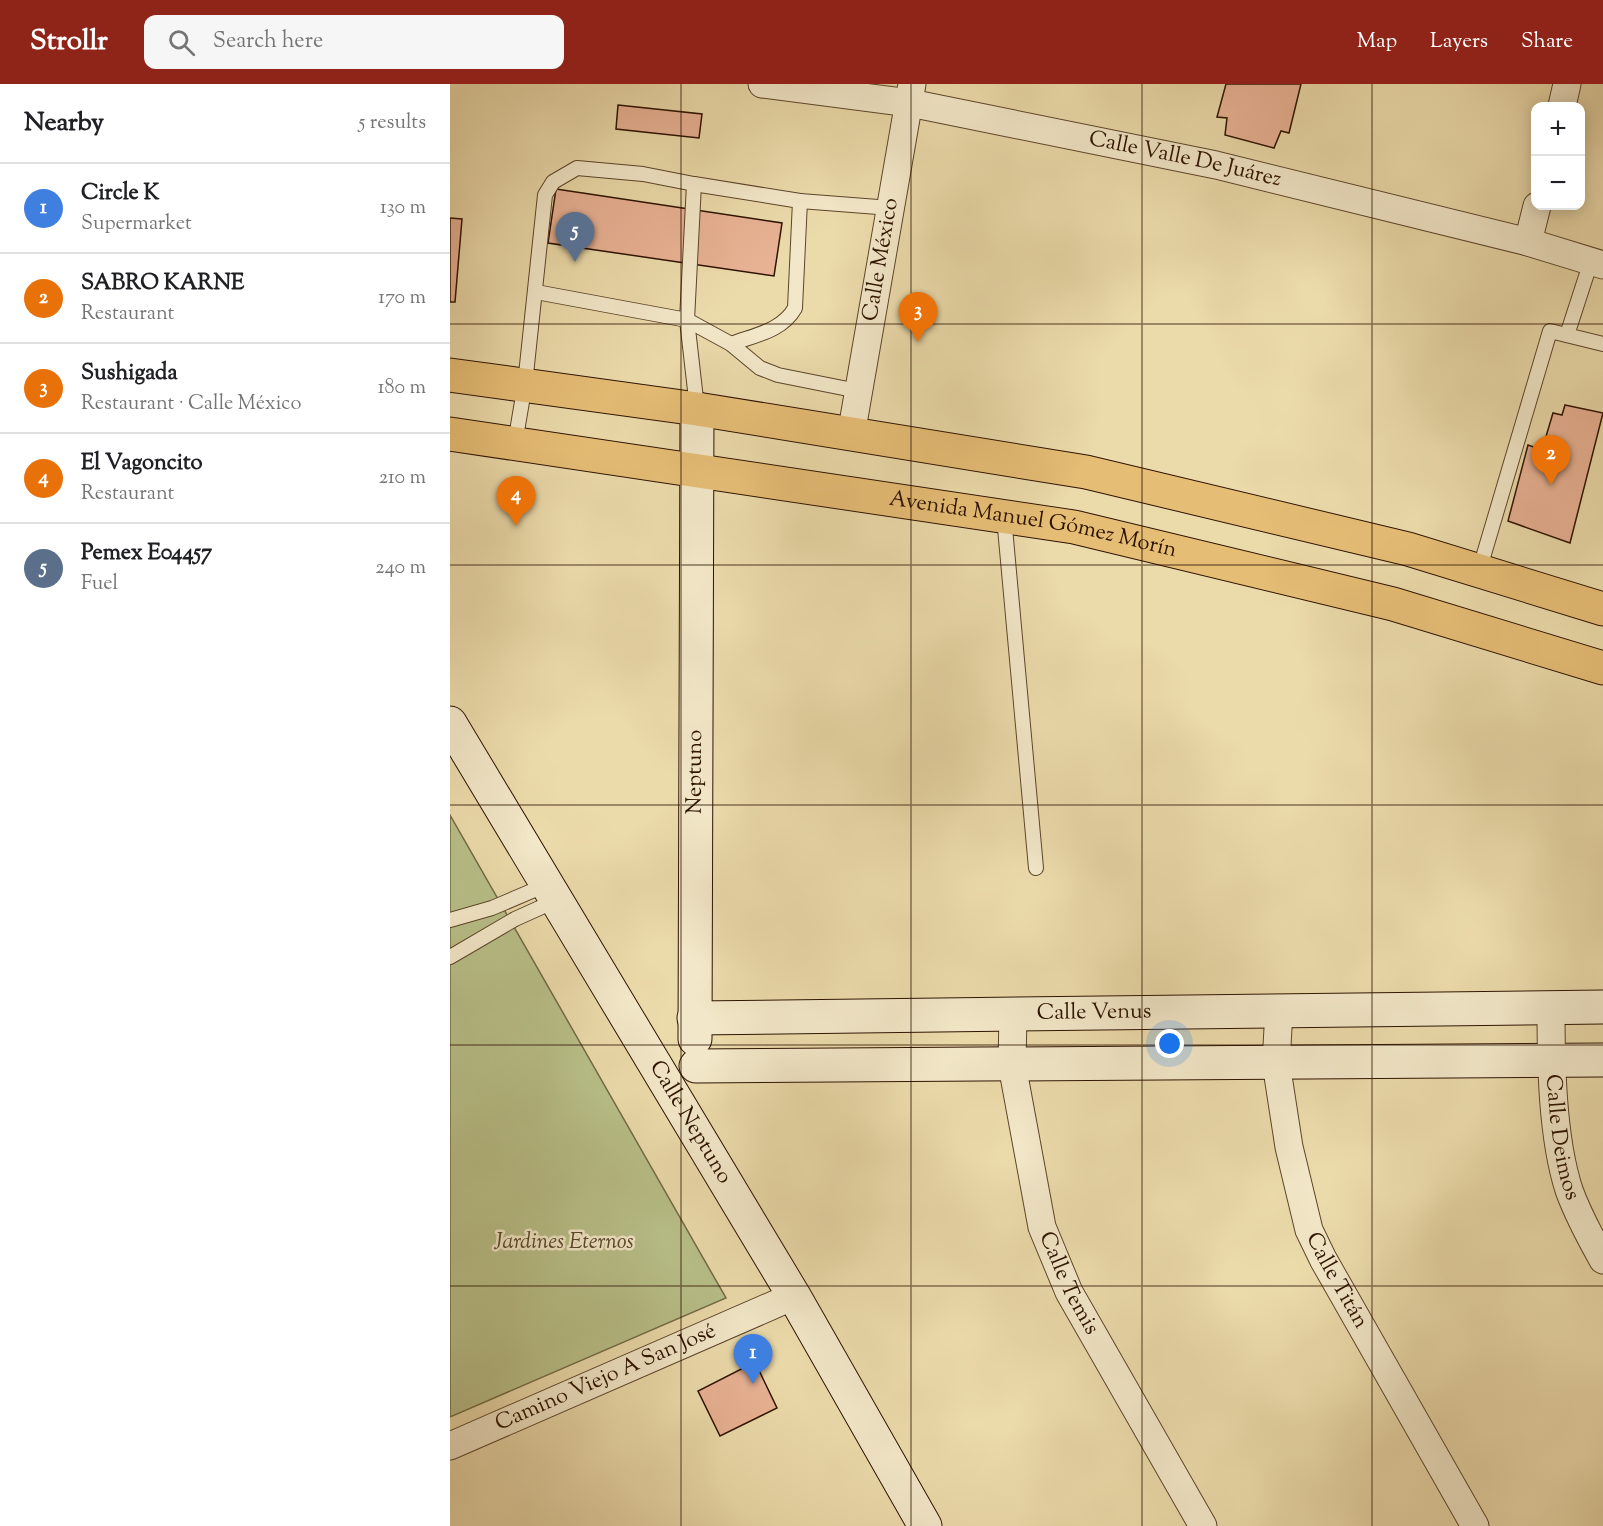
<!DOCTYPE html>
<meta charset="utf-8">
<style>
:root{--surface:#fff;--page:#f6f6f6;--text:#202124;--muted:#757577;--line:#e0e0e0;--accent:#8f2418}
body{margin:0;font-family:"Sorts Mill Goudy",serif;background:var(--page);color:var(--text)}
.controls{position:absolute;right:18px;top:18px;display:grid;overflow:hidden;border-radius:12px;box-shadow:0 3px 15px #0003}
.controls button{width:54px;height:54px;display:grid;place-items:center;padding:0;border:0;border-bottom:2px solid var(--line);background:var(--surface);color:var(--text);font:30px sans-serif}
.you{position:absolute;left:720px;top:960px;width:21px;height:21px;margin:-15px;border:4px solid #fff;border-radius:50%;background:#1a73e8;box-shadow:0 0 0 9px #1a73e833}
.badge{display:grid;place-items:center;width:39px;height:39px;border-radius:50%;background:var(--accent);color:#fff;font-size:20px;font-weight:700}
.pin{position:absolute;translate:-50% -50px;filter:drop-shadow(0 2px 3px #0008)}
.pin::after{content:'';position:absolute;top:32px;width:21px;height:18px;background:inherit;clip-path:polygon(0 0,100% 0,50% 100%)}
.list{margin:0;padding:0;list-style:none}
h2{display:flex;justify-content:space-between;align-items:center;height:78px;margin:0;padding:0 24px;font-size:26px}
h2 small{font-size:20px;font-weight:400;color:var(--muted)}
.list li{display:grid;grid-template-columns:39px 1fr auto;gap:18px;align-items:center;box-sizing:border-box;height:90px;padding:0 24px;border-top:2px solid var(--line)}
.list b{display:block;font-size:22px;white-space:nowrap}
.list p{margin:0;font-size:20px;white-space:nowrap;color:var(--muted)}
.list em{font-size:20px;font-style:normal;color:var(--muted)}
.icon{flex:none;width:33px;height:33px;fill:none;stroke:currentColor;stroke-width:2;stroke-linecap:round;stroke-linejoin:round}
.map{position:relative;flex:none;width:1153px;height:1442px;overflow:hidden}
header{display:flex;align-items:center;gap:36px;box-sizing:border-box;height:84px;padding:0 30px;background:var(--accent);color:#fff}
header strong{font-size:28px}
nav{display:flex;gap:33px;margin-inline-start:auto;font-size:21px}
.search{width:420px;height:54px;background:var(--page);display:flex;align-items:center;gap:15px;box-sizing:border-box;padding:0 21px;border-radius:12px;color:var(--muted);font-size:22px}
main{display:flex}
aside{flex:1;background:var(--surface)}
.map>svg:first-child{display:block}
.green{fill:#b8bf88;stroke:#736944;stroke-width:1.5}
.building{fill:#e8b294;stroke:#2e1300;stroke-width:1.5}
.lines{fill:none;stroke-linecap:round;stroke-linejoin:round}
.lane-casing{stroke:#5d452a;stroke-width:16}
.street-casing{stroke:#5d452a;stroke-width:29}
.secondary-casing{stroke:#2e1300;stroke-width:35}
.primary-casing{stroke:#2e1300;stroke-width:35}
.lane{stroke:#f2e7c8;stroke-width:14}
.street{stroke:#f2e7c8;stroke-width:27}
.secondary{stroke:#f2e7c8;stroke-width:33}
.primary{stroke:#e6bd75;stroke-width:33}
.grid{fill:none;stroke:#2e1300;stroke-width:1.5;stroke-opacity:0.55}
.labels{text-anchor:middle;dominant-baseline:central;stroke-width:5;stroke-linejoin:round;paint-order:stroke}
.street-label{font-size:22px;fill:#2e1300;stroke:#f2e7c8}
.park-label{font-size:22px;font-style:italic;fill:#574729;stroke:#f2e7c8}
</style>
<header>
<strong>Strollr</strong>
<div class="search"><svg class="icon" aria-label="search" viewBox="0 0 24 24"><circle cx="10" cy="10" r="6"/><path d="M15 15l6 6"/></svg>Search here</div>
<nav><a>Map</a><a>Layers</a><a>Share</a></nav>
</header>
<main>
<aside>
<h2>Nearby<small>5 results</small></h2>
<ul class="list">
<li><span class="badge" style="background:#3f7fe0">1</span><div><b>Circle K</b><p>Supermarket</p></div><em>130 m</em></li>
<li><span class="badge" style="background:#e8710a">2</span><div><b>SABRO KARNE</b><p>Restaurant</p></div><em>170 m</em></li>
<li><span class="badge" style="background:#e8710a">3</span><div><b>Sushigada</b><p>Restaurant · Calle México</p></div><em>180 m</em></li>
<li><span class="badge" style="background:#e8710a">4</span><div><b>El Vagoncito</b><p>Restaurant</p></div><em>210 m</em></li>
<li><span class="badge" style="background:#5c6f8a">5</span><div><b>Pemex E04457</b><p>Fuel</p></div><em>240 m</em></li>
</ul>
</aside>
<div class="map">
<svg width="1153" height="1442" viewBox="0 0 1153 1442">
<rect width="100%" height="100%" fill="#ebdaaa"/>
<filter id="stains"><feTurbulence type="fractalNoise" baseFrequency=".00333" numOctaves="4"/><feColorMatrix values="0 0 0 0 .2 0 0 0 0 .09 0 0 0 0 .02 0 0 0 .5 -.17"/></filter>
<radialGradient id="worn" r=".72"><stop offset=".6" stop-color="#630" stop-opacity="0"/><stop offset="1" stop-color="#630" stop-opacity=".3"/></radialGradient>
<polygon class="green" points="0,731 276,1214 0,1333"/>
<g class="building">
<polygon points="776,0 851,0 839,49 831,47 824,64 775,51 777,34 767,33"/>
<polygon points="168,21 252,30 249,54 166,45"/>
<polygon points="106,105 332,139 324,192 98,159"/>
<polygon points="0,134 12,135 5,218 0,218"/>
<polygon points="1115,321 1153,329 1120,459 1058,437 1078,361 1092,366 1103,329 1112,331"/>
<polygon points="305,1278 327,1324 270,1352 248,1307"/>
</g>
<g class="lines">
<defs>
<g id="lane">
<path d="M244,100L350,117L345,224C332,247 305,251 281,260"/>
<polyline points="350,117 441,124"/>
<polyline points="86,208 237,236 281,260 310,284 328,291 408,307"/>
<polyline points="1117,251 1141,177"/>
<polyline points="65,359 75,300 95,111 103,98 127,84 193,90 244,100 237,236 247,324"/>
<polyline points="554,433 586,784"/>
<polyline points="1029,487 1100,247 1153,260"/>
<polyline points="0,836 42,824 96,801"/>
<polyline points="0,873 65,835 105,817"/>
</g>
<g id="street">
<path id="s1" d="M312,0L460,19L766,81L1078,158L1153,181"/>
<polyline points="1112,22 1117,0"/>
<polyline points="1078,158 1087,122"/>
<path id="s2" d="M401,351L462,0"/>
<path id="s3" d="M1101,924C1101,980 1102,1053 1119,1106C1128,1131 1140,1153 1153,1176"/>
<path id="s4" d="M829,927L826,979L839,1063L859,1146L873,1175L1025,1442"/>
<path id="s5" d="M563,930L562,981L592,1143L619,1208L753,1442"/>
<path id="s6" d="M0,1362L344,1212"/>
</g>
<g id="secondary">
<path id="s7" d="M0,639L344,1212L475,1442"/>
<path id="s8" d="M244,934L1153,923"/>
<path id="s9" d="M245,955L247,325"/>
<polyline points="246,982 1153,976"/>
</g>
<g id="primary">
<polyline points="0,291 247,325 636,388 958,465 1153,525"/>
<path id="s10" d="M0,350L624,443L943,520L1153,584"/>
</g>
</defs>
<use href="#lane" class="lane-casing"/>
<use href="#street" class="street-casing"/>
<use href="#secondary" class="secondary-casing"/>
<use href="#primary" class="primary-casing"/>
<use href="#lane" class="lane"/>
<use href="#street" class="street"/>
<use href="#secondary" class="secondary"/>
<use href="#primary" class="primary"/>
</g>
<path class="grid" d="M231,0V1442M461,0V1442M692,0V1442M922,0V1442M0,240H1153M0,481H1153M0,721H1153M0,961H1153M0,1202H1153"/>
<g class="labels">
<g class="street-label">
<text stroke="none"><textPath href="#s1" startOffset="430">Calle Valle De Juárez</textPath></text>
<text stroke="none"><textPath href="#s2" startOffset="178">Calle México</textPath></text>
<text stroke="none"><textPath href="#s10" startOffset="590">Avenida Manuel Gómez Morín</textPath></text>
<text stroke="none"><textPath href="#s9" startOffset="267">Neptuno</textPath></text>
<text stroke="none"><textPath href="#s8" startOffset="400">Calle Venus</textPath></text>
<text stroke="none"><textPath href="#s7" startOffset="466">Calle Neptuno</textPath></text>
<text stroke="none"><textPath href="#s3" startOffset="130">Calle Deimos</textPath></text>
<text stroke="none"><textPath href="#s4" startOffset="280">Calle Titán</textPath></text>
<text stroke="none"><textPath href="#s5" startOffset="278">Calle Temis</textPath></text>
<text stroke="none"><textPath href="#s6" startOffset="170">Camino Viejo A San José</textPath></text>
</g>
<g class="park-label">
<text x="114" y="1159">Jardines Eternos</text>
</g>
</g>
<rect width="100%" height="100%" filter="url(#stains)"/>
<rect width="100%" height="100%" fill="url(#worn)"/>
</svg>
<div class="controls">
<button>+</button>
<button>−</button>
</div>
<div class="you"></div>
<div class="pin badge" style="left:303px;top:1300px;background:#3f7fe0">1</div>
<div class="pin badge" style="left:1101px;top:401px;background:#e8710a">2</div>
<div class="pin badge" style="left:468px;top:258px;background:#e8710a">3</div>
<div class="pin badge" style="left:66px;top:442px;background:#e8710a">4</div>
<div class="pin badge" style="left:125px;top:178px;background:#5c6f8a">5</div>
</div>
</main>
